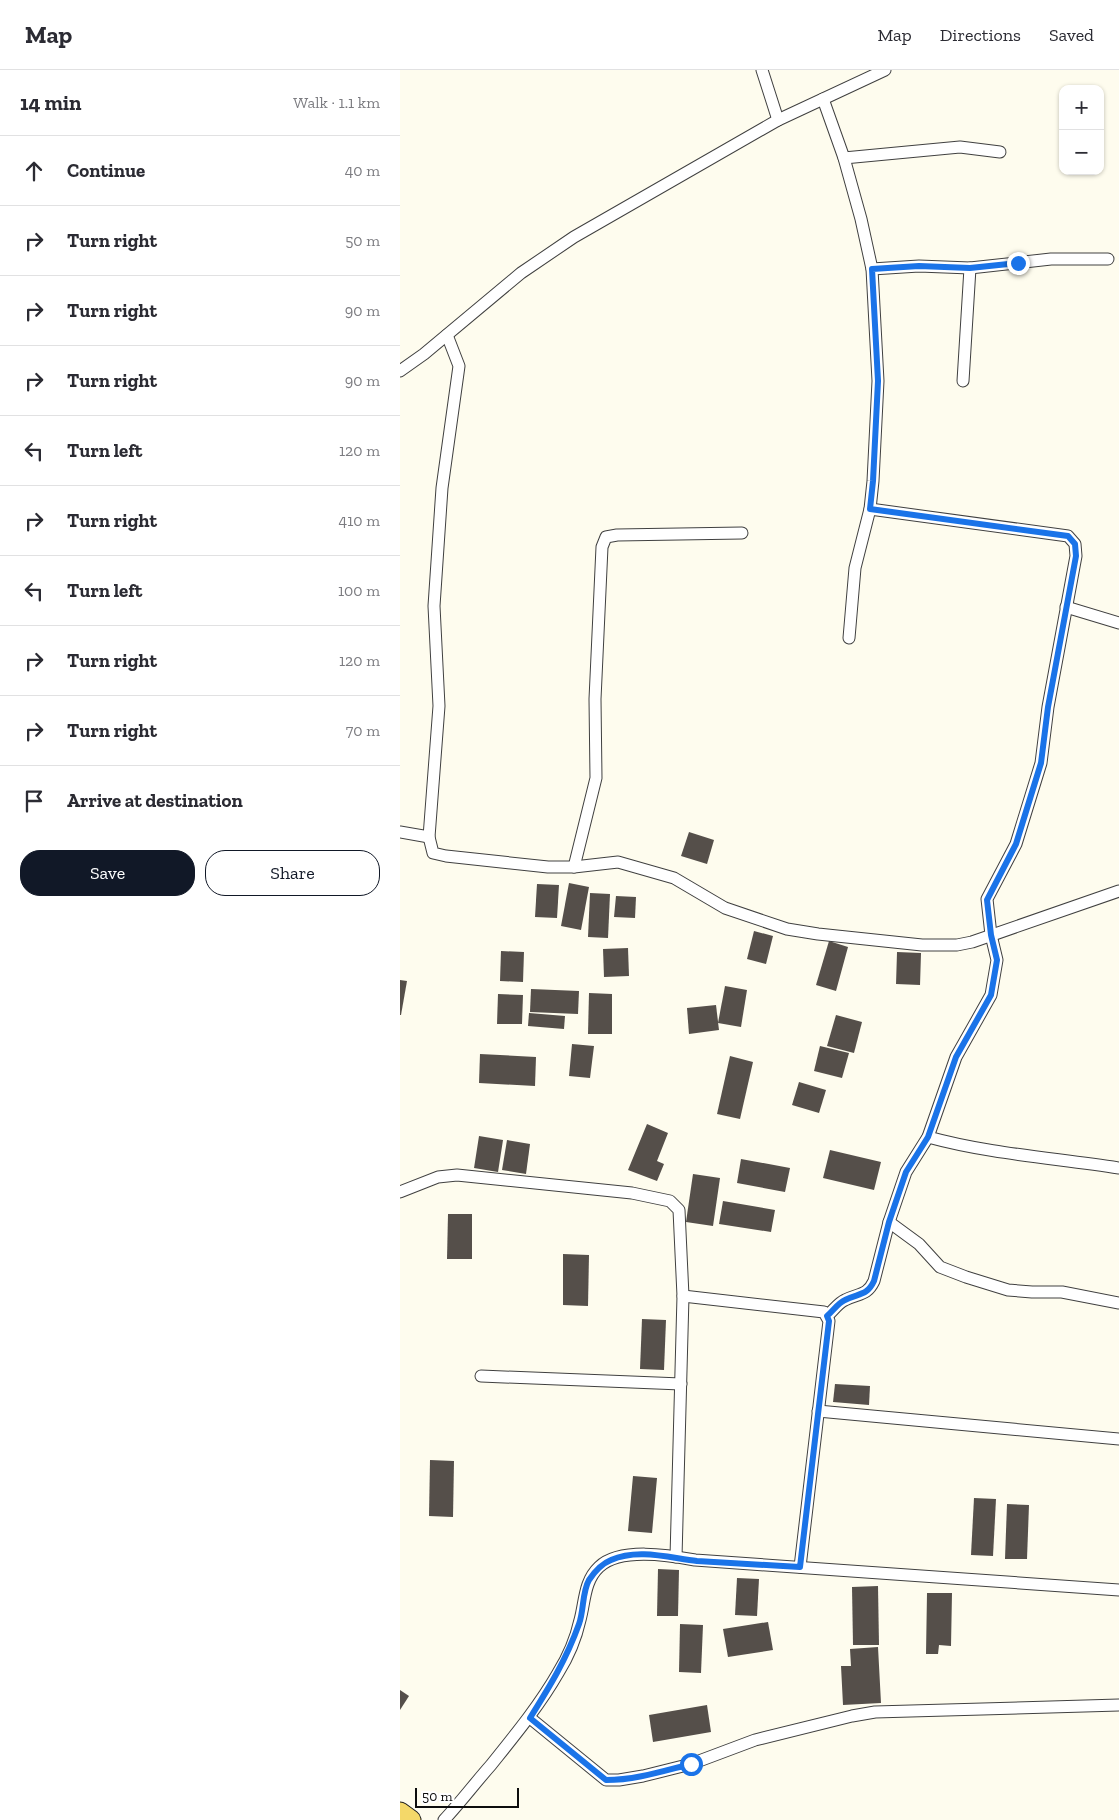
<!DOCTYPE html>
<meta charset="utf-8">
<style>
:root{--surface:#fff;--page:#f7f7f7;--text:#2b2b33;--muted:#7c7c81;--line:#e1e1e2;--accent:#111827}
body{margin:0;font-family:"Zilla Slab",serif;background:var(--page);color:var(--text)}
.controls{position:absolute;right:15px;top:15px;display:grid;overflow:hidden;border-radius:10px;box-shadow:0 1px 4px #0004}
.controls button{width:45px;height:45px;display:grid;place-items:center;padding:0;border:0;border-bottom:1px solid var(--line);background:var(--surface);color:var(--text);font:25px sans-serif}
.scale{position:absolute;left:15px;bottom:12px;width:104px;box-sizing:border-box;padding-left:5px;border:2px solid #0d0d0d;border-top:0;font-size:14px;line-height:18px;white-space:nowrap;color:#0d0d0d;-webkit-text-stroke:4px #fff;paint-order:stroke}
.stop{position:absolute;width:15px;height:15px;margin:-11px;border:4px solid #1a73e8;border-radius:50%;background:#fff}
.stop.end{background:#1a73e8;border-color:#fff;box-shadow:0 1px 5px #0008}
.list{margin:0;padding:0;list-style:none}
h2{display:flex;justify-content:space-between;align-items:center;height:65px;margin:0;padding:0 20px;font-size:21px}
h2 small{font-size:16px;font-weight:400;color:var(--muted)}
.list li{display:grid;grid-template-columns:32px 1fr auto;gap:15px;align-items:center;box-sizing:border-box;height:70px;padding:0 20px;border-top:1px solid var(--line)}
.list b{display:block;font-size:19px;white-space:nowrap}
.list em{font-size:16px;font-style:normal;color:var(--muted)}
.actions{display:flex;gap:10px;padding:15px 20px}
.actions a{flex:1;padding:11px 0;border:1px solid var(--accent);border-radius:20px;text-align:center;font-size:18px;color:var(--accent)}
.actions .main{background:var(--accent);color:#fff}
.icon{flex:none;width:28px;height:28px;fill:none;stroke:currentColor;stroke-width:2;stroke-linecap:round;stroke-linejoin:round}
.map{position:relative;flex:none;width:719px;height:1750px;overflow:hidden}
header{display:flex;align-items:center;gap:30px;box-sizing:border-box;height:70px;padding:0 25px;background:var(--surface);border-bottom:1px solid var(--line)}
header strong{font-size:24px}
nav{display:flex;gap:28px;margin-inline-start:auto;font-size:18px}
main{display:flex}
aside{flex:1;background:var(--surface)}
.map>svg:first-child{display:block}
.building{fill:#554f4a}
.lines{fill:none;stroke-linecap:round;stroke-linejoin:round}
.street-casing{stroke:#404040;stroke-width:13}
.primary-casing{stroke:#1e1e1e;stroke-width:21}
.street{stroke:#fff;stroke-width:11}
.primary{stroke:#f4d869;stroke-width:19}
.route{stroke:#1a73e8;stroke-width:6}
</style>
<header>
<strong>Map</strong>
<nav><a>Map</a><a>Directions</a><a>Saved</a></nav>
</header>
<main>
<aside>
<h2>14 min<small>Walk · 1.1 km</small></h2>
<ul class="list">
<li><svg class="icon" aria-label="ahead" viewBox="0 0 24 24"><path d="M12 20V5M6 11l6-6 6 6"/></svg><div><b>Continue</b></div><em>40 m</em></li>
<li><svg class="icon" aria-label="right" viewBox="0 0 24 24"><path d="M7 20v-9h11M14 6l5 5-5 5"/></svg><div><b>Turn right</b></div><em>50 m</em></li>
<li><svg class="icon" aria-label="right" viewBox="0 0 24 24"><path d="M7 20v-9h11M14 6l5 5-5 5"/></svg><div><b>Turn right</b></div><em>90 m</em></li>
<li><svg class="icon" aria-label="right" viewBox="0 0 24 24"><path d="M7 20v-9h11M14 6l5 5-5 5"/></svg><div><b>Turn right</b></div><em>90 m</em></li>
<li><svg class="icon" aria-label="left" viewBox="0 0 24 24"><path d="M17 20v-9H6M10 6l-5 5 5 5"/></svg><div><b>Turn left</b></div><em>120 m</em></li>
<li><svg class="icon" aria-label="right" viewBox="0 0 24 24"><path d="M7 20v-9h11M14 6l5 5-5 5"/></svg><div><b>Turn right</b></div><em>410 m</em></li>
<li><svg class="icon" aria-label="left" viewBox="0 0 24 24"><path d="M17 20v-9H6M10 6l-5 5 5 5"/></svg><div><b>Turn left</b></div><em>100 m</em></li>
<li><svg class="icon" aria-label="right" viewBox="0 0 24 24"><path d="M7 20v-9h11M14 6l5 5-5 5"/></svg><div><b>Turn right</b></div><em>120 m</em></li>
<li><svg class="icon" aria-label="right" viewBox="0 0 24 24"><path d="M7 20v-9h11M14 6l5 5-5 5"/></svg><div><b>Turn right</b></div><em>70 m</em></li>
<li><svg class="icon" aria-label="arrive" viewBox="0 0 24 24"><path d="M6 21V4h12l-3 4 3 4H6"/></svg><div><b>Arrive at destination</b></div></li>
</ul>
<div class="actions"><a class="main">Save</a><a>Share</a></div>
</aside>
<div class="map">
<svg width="719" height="1750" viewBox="0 0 719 1750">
<rect width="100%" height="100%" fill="#fefcee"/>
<g class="building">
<polygon points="289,762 314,770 307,794 281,786"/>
<polygon points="169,813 189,817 181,860 161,856"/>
<polygon points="137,814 159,815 157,848 135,847"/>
<polygon points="190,823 210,824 208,868 188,867"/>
<polygon points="216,826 236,827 235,848 214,847"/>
<polygon points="354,861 373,866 366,894 347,889"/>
<polygon points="429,871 448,877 436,921 416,915"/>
<polygon points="228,878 229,906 204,907 203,879"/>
<polygon points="101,881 124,882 123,912 100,911"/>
<polygon points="497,882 521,883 520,915 496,914"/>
<polygon points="0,910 7,911 1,945 0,945"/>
<polygon points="325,916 347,920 341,957 318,953"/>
<polygon points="131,919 179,921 178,944 130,942"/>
<polygon points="189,923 212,924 212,964 188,964"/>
<polygon points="98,924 123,925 122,954 97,954"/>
<polygon points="316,935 319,960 289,964 287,938"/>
<polygon points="129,943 165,946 164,959 128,956"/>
<polygon points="436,945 462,952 454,983 427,976"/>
<polygon points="172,974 194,976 190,1008 169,1006"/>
<polygon points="420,976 449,983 442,1008 414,1001"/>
<polygon points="80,984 136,987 135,1016 79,1013"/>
<polygon points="330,986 353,992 340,1049 317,1044"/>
<polygon points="399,1012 426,1020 419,1043 392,1035"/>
<polygon points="247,1054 268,1063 257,1091 264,1094 257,1111 228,1100"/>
<polygon points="79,1066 103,1070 98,1102 74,1098"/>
<polygon points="107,1070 130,1074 126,1104 102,1100"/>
<polygon points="430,1080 481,1092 474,1120 423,1108"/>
<polygon points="341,1089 390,1098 385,1122 337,1113"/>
<polygon points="293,1104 320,1108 313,1156 286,1152"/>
<polygon points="323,1131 375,1140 371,1162 319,1154"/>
<polygon points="48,1144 72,1144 72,1189 47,1189"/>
<polygon points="163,1184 189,1185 188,1236 163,1235"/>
<polygon points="242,1249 266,1250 264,1300 240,1299"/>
<polygon points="435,1314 470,1316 469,1335 433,1332"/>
<polygon points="30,1390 54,1391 53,1447 29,1446"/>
<polygon points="233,1406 257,1408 252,1463 228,1461"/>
<polygon points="574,1428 596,1429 593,1486 571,1485"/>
<polygon points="607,1434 629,1435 627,1489 605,1489"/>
<polygon points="258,1499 279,1500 278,1546 257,1546"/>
<polygon points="337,1508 359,1509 357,1546 335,1545"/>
<polygon points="478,1516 479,1575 453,1575 452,1517"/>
<polygon points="527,1523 552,1523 551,1576 539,1575 538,1584 526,1584"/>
<polygon points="368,1552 373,1580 328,1587 323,1559"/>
<polygon points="280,1554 303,1555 301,1603 279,1602"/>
<polygon points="478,1577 481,1633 443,1635 441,1596 451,1596 450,1579"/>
<polygon points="0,1620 9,1626 0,1640"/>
<polygon points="307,1635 311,1662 253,1672 249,1645"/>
</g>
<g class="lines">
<defs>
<g id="street">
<polyline points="362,0 378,50"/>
<polyline points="423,29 444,88 461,149 472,199 478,311 473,411 470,439 455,498 449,568"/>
<polyline points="444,88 560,77 600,82"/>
<polyline points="472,199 519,196 570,198 651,189 708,189"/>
<polyline points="47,265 59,296 42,418 34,536 39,636 29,767 33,783 46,786 148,797 174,797 218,792 274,808 325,838 387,859 418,864 522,875 557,875 572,872 719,821"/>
<polyline points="0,301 24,284 121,203 174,167 378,50 485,0"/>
<polyline points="563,311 570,198"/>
<polyline points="666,537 719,553"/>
<polyline points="0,762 29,767"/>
<polyline points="174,797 196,708 195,629 202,477 206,467 217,465 342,463"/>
<path d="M528,1067C590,1084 655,1088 719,1098"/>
<polyline points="0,1122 38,1107 57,1105 232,1123 270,1131 279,1140 283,1226 276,1487"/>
<polyline points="489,1152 519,1174 540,1197 566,1207 608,1220 632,1222 662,1222 719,1233"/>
<polyline points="283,1226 424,1242 429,1251 400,1497"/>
<path d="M427,1246C433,1241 438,1233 445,1230C459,1223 467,1226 474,1211L489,1152L506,1102L528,1067L556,987L591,925L597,890L591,865L587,829L616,774L641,693L648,637L676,486L675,474L668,466L470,439"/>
<polyline points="81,1306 281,1314"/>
<polyline points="418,1341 719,1369"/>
<polyline points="130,1648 206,1710 219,1710 243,1706 291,1694 355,1670 452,1646 475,1642 719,1635"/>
<path d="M44,1750C60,1733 75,1713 91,1695C115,1665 139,1636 158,1603C168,1587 176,1568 180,1550C185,1532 184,1511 199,1497C220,1477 269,1485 295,1490L719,1520"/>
</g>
<polyline id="primary" points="0,1742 11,1750"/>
</defs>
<use href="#street" class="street-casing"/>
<use href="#primary" class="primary-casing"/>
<use href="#street" class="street"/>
<use href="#primary" class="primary"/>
</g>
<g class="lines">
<path class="route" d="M291,1694C263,1701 235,1710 206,1710L130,1648C150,1616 166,1590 179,1554C184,1541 182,1522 189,1510C195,1501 201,1494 211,1490C238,1478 270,1488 297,1491C332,1493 366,1495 400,1497L429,1251L427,1246C433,1241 438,1233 445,1230C459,1223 467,1226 474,1211L489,1152L506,1102L528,1067L556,987L591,925L597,890L591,865L587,830L616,774L641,693L648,637L676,486L675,474L668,466L470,439L473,411L478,311L472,199L519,196L570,198L618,193"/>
</g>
</svg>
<div class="controls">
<button>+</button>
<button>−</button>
</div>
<div class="scale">50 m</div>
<div class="stop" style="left:291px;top:1694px"></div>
<div class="stop end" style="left:618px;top:193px"></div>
</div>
</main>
